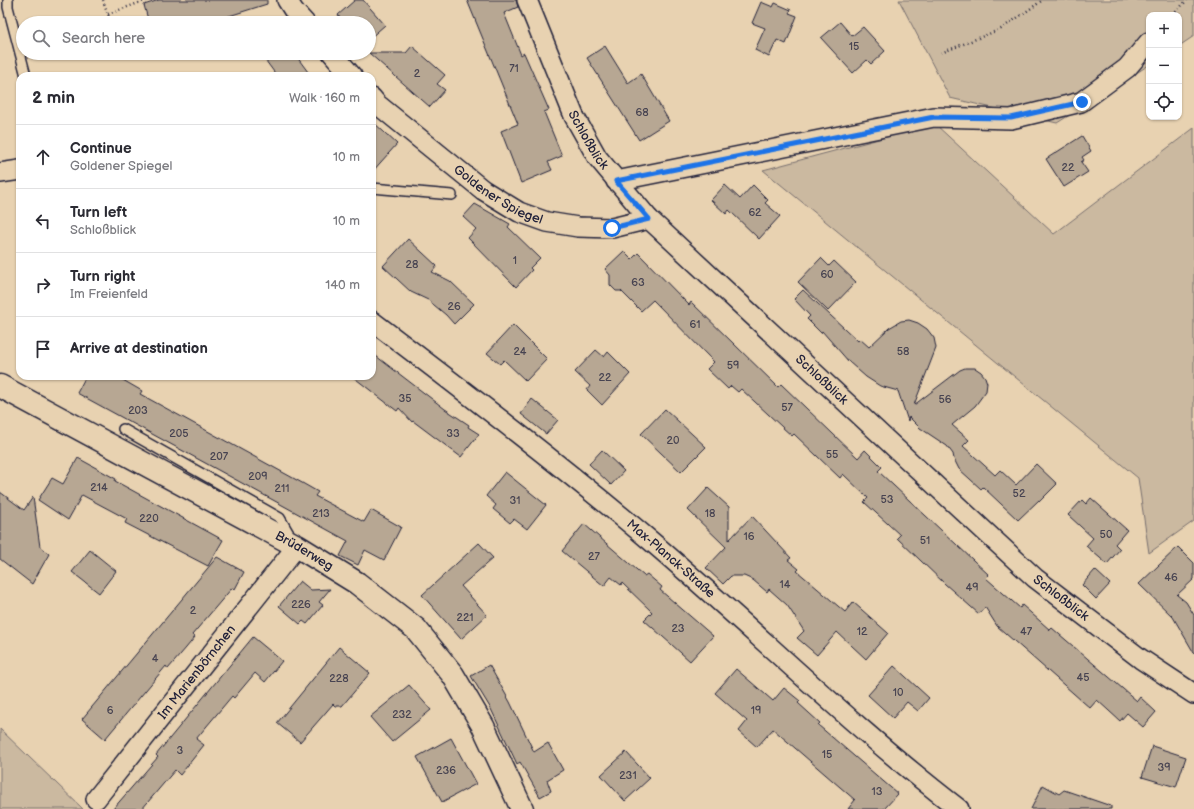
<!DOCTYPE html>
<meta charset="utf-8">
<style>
:root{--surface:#fff;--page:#f2f2f3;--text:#2b2b33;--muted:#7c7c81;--line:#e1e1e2}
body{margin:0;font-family:"Balsamiq Sans",sans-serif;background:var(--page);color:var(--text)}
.controls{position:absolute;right:12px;top:12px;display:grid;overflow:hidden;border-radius:8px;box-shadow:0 1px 3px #0004}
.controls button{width:36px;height:36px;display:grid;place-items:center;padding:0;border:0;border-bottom:1px solid var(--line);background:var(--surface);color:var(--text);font:20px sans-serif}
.stop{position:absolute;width:12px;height:12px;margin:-9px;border:3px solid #1a73e8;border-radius:50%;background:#fff}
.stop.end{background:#1a73e8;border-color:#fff;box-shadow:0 1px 4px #0008}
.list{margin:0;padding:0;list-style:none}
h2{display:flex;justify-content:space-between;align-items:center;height:52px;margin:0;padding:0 16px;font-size:17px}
h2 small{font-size:13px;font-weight:400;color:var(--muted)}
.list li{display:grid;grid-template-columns:26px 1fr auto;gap:12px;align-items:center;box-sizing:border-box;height:64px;padding:0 16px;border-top:1px solid var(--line)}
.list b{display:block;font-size:15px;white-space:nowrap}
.list p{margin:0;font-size:13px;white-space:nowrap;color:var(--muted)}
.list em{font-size:13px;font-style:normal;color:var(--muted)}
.icon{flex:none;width:22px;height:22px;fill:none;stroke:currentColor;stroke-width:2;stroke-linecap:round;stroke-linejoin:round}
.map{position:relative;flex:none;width:1194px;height:809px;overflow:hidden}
.search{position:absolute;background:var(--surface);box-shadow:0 1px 3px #0004;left:16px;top:16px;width:360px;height:44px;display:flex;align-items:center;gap:10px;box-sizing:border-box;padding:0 14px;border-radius:22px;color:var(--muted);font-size:15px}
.panel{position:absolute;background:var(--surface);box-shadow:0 1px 3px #0004;left:16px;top:72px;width:360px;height:308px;border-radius:12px}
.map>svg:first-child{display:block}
.green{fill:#cbb9a0;stroke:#766e6e}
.building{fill:#b7a793;stroke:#22223b}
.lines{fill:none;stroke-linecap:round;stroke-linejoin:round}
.lane-casing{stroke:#22223b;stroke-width:12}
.street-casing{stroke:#22223b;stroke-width:22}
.secondary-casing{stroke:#22223b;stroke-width:25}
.path{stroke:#22223b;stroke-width:2.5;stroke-dasharray:1 3;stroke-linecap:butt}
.lane{stroke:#e8d2b1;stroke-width:9}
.street{stroke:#e8d2b1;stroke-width:19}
.secondary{stroke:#e8d2b1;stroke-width:22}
.route{stroke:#1a73e8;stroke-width:5}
.labels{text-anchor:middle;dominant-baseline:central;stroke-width:3;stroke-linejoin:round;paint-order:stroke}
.number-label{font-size:11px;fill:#474351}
.street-label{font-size:13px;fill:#22223b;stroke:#e8d2b1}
</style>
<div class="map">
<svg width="1194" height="809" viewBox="0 0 1194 809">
<rect width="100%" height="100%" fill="#e8d2b1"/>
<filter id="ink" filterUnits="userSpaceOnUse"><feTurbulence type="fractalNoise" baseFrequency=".025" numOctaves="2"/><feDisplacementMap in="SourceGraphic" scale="8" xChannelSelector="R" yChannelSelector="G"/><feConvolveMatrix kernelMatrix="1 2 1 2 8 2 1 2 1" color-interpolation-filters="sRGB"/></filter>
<g filter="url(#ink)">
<g class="green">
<polygon points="899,0 1194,0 1194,36 1179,46 1179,15 1149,15 1149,65 1057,123 950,98"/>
<polygon points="935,124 1054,234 1194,128 1194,521 1149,553 1138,478 763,170"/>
<polygon points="0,729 83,809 0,809"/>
</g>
<g class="building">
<polygon points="159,0 267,0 267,4 207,23 149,23 144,5"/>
<polygon points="355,0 363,0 385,25 369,39 369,23 344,23 338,15"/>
<polygon points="467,0 516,0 518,7 504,13 521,55 524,53 549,110 544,112 562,156 548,162 552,170 521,183 501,131 518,124"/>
<polygon points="761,2 773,7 775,3 791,10 789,13 797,16 786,44 777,40 769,57 755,50 765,28 752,23"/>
<polygon points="840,22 852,36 863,27 885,51 871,64 867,60 853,73 821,38"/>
<polygon points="412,46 445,75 437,84 445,90 430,107 369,53 406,53"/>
<polygon points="605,46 628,83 641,74 669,121 639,140 587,58"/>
<polygon points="260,53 294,53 311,76 277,76"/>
<polygon points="372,121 397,144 372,172"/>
<polygon points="1082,136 1091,151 1082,157 1084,160 1081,162 1088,172 1064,187 1046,159"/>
<polygon points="725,185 740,199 753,185 768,200 765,203 780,216 759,239 729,210 726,214 711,200"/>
<polygon points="475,204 510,224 508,227 540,258 530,268 532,270 516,287 468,238 476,229 463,217"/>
<polygon points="408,239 437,266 432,272 450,281 474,304 454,324 446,315 428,300 411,292 383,266"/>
<polygon points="624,251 632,259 638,253 689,305 691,302 778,387 781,384 858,458 865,450 882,467 878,471 989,575 986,578 1020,608 1022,605 1050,630 1052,628 1137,701 1140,697 1156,712 1143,727 1127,713 1120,721 1097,700 1090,708 997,626 985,607 979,614 945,584 897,538 900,535 864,502 868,498 843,474 840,478 794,434 792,436 782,427 741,389 738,392 731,386 728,389 707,369 714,362 653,300 641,311 621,291 616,291 610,285 610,275 605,269"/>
<polygon points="821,258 829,266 834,261 856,282 828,311 798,282"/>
<polygon points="803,290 858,341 860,339 869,347 889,328 901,321 909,320 918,323 927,329 934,338 936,348 914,405 960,370 965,368 975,368 981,372 985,377 987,383 986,391 975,406 952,425 969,440 963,446 995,475 1000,470 1016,485 1036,464 1057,484 1040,501 1039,500 1018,520 983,487 981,489 959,469 954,459 953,454 947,446 920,428 909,417 908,421 898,391 880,386 866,377 849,362 822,331 821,333 807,319 810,316 794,299"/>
<polygon points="513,325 547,359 526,381 504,360 500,364 487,353"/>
<polygon points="596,350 604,357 608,352 630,374 602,405 587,390 590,386 575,372"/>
<polygon points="372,353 445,409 469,425 468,427 479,434 461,457 413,421 412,422 399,408 397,411 352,376 372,376"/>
<polygon points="86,376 116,376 142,391 140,394 304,484 318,492 315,496 364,522 371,510 401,527 384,560 365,550 358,565 340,556 348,541 77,393"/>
<polygon points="532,399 558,420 546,434 521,414"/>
<polygon points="665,409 706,447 681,472 641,434"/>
<polygon points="602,450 624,471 611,485 589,464"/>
<polygon points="78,458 116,479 115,481 223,540 208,566 125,523 127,519 82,495 68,520 38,500 52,478 63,484"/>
<polygon points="505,472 546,505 527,529 514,519 510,523 493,509 496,505 486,496"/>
<polygon points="708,488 729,507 729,540 752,516 791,558 788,560 799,569 797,571 845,612 853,602 888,633 866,659 837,632 817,655 797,638 804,631 787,605 769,589 767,592 753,580 744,576 731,576 723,584 706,568 726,547 688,510"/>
<polygon points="0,492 24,510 33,497 40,547 49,554 32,584 0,559"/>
<polygon points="1091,498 1127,530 1115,544 1120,549 1107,564 1086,546 1093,538 1068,515 1082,500 1086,504"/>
<polygon points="584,524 644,576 647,574 662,587 660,590 713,636 690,661 644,620 652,612 622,583 621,585 611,577 604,586 562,551"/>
<polygon points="479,543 493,558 461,586 487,615 461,639 422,595"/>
<polygon points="1178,547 1194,563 1194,579 1177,595 1186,602 1194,615 1194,653 1173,617 1139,584"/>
<polygon points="90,550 116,571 99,593 72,572"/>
<polygon points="217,557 244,572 235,589 232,588 192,635 195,637 186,648 168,669 166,666 105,739 82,719"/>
<polygon points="1095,570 1110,584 1096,599 1082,585"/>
<polygon points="300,581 311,590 330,589 319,602 323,605 307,624 303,621 300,624 279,606"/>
<polygon points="253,637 282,661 265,682 255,673 234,698 232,696 196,739 204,745 180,775 175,770 142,809 113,809 158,757 156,755"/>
<polygon points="339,647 370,673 342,706 335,706 333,704 300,742 277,723"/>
<polygon points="489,665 510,702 534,752 548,743 563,770 547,780 551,791 540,797 520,762 517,764 491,709 471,676"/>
<polygon points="894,666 929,698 918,711 907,702 893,718 868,695"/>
<polygon points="736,669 773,701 784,688 800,701 798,703 820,723 818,725 898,794 884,809 848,809 855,800 773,729 757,747 739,731 747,721 715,693"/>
<polygon points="409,685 431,710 392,742 370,717"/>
<polygon points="451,738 476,784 442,802 417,757"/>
<polygon points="1152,746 1186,757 1176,787 1142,777"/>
<polygon points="626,752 650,778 625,801 601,775"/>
<polygon points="1043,785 1059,794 1064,790 1111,806 1111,809 1031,809"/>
</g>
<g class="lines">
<defs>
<g id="lane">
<polyline points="8,0 8,7 26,76"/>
<polyline points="372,188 452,195"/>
<polyline points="123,429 280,518 291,537"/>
</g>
<g id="street">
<polyline points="287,0 294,11 305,23"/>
<path id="s1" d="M527,0L574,116L597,157L649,219L1035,578L1141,659L1194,694"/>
<polyline points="332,53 352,76"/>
<path id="s2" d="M372,98L377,104L483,190L519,212L547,222L578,227L612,228L649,219"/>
<polyline points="0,173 20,170"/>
<polyline points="616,181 934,117 1011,119 1081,102 1127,68 1149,42"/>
<path id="s3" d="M372,321C467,393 561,465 652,542C755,630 851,726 959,809"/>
<path id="s4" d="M96,799L297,546"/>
</g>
<g id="secondary">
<path id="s5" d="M0,386L297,546L357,583L416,629L453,675L483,726L522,809"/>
</g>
</defs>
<use href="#lane" class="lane-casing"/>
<use href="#street" class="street-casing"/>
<use href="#secondary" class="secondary-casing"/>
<g class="path">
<polyline points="103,0 111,23"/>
<polyline points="108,14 147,0"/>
<polyline points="1173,15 1187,0"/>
<polyline points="941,53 1001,29 1043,0"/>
</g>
<use href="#lane" class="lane"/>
<use href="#street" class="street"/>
<use href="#secondary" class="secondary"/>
</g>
</g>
<g class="lines" filter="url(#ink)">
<polyline class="route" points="612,228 649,219 616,181 934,117 1011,118 1082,102"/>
</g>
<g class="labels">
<g class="number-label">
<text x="854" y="46">15</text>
<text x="514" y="68">71</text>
<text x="417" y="73">2</text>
<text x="642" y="112">68</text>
<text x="1068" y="167">22</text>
<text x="755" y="212">62</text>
<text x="515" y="260">1</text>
<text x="412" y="264">28</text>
<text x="827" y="274">60</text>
<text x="638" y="282">63</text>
<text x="454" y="306">26</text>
<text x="695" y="324">61</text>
<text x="520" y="351">24</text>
<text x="903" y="351">58</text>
<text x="733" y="365">59</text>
<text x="605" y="377">22</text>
<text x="405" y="398">35</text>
<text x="945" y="399">56</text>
<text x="787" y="407">57</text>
<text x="138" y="410">203</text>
<text x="179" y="433">205</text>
<text x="453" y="433">33</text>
<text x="673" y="440">20</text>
<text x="832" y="454">55</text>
<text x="219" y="456">207</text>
<text x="258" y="476">209</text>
<text x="99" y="487">214</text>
<text x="282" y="488">211</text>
<text x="1019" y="493">52</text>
<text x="887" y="499">53</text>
<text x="515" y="500">31</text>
<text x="321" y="513">213</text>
<text x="710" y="513">18</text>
<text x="149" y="518">220</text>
<text x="1106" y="534">50</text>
<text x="749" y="536">16</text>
<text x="925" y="540">51</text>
<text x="594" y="556">27</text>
<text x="1171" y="577">46</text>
<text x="785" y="584">14</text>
<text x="972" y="587">49</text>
<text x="301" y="604">226</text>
<text x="193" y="610">2</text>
<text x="465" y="617">221</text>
<text x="678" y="628">23</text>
<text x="862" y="631">12</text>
<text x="1026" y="631">47</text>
<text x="155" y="658">4</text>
<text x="1083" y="677">45</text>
<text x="339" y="678">228</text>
<text x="898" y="692">10</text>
<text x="110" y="710">6</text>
<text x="756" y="710">19</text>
<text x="402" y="714">232</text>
<text x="180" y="750">3</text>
<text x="827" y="754">15</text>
<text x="1164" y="767">39</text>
<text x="446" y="770">236</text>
<text x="628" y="775">231</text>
<text x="877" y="791">13</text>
</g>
<g class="street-label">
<text stroke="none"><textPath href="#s1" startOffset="153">Schloßblick</textPath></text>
<text stroke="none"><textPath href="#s2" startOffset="160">Goldener Spiegel</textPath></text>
<text stroke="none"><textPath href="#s1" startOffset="489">Schloßblick</textPath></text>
<text stroke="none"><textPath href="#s5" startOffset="346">Brüderweg</textPath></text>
<text stroke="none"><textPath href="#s3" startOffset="382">Max-Planck-Straße</textPath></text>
<text stroke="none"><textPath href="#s1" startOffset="813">Schloßblick</textPath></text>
<text stroke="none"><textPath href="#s4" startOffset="162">Im Marienbörnchen</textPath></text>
</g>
</g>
</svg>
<div class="controls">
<button>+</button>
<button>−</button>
<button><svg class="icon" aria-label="locate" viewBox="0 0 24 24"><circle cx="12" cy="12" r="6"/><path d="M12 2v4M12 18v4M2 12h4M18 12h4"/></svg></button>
</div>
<div class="stop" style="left:612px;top:228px"></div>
<div class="stop end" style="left:1082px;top:102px"></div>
<div class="search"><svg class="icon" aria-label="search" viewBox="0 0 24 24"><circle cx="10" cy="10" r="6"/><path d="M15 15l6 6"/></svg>Search here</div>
<section class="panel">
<h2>2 min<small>Walk · 160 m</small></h2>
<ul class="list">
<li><svg class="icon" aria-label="ahead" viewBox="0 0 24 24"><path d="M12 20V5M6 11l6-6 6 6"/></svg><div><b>Continue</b><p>Goldener Spiegel</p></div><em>10 m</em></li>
<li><svg class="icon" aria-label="left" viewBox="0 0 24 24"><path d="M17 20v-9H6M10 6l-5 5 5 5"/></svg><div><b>Turn left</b><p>Schloßblick</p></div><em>10 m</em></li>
<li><svg class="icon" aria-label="right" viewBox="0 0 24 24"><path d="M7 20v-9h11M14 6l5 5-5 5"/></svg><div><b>Turn right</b><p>Im Freienfeld</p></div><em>140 m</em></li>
<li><svg class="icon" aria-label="arrive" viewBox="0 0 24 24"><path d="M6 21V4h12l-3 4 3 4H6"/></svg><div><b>Arrive at destination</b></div></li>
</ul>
</section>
</div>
